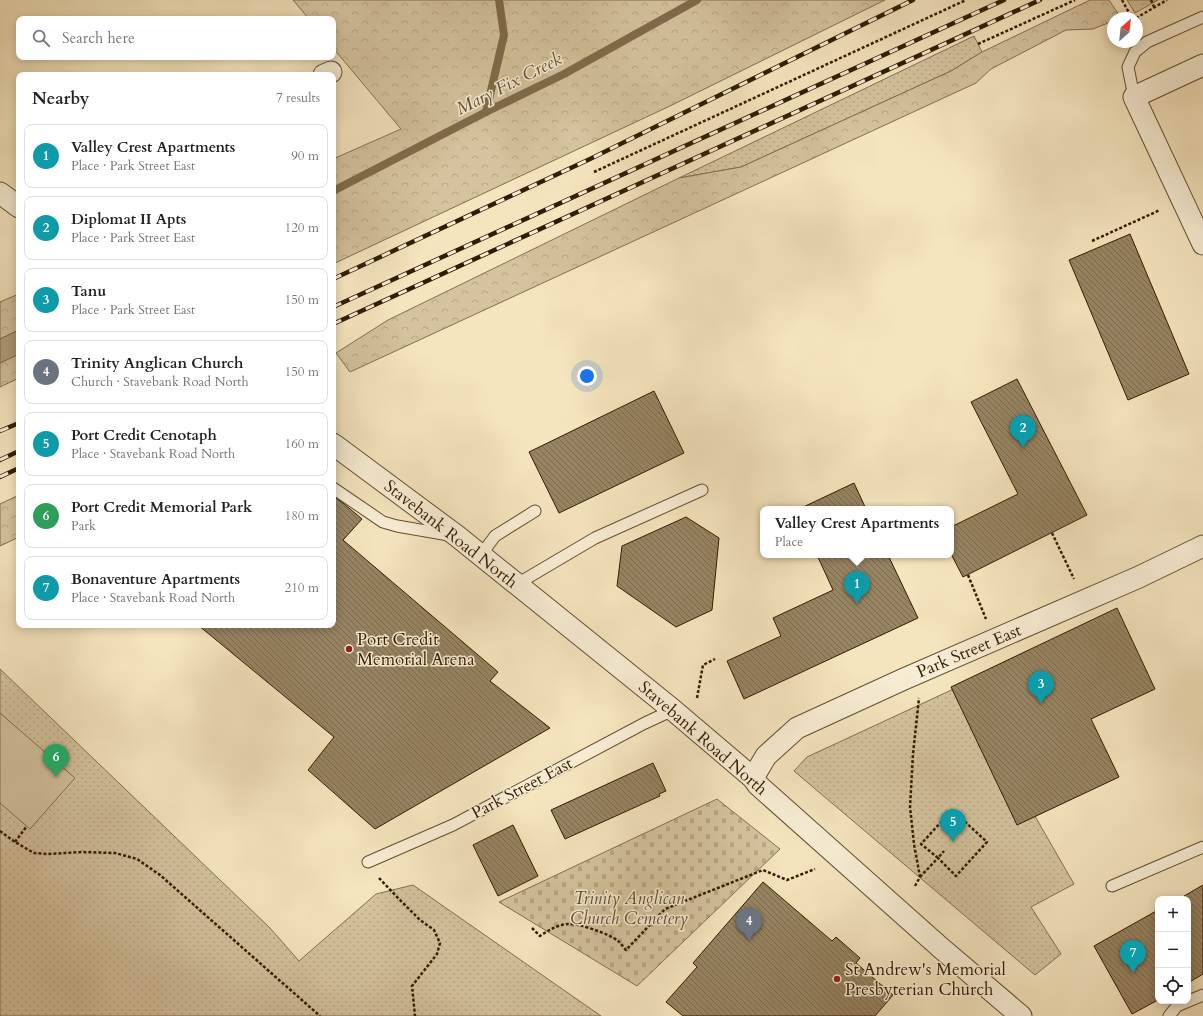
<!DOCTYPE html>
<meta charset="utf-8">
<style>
:root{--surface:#fff;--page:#f6f6f6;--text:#222;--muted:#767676;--line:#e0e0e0;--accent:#b45309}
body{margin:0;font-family:Cardo,serif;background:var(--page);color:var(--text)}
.controls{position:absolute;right:12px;bottom:12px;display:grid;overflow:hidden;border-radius:8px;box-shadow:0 2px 10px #0003}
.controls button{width:36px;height:36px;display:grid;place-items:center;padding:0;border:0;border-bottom:1px solid var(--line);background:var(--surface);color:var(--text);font:20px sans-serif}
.compass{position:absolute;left:1107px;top:12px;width:36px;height:36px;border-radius:50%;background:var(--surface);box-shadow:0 2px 10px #0003;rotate:27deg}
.you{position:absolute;left:587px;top:376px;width:14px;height:14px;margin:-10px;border:3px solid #fff;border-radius:50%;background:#1a73e8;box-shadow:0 0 0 6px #1a73e833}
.badge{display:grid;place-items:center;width:26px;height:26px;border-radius:50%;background:var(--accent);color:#fff;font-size:13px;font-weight:700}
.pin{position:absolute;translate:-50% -33px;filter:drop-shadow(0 1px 2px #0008)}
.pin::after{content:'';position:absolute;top:21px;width:14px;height:12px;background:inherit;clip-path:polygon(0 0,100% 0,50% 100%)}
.popup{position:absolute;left:760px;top:506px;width:194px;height:52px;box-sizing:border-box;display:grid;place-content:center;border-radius:8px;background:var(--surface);filter:drop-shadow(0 1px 3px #0005);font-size:13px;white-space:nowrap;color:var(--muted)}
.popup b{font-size:15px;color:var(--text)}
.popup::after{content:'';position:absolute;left:50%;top:100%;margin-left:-8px;border:8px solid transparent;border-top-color:var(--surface)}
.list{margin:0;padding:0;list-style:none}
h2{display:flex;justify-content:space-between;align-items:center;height:52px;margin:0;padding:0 16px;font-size:17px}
h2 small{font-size:13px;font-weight:400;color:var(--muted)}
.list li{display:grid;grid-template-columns:26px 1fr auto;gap:12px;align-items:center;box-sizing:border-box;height:64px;margin:0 8px 8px;padding:0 8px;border:1px solid var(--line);border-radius:8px}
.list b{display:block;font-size:15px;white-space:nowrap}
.list p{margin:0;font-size:13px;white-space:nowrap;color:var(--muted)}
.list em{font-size:13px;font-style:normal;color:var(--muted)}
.icon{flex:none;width:22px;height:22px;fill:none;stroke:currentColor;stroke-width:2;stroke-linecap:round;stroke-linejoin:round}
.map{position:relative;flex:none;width:1203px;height:1016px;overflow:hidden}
.search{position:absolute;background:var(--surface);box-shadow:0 2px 10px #0003;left:16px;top:16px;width:320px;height:44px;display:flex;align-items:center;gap:10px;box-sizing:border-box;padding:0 14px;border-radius:8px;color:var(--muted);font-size:15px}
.panel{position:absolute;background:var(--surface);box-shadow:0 2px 10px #0003;left:16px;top:72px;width:320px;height:556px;border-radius:8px}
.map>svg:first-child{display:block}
.grass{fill:url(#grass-dots);stroke:#836f4f}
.forest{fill:url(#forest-crowns);stroke:#836f4f}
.cemetery{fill:url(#cemetery-stones);stroke:#836f4f}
.garden{fill:#d4c39e;stroke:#836f4f}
.water{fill:#b3a07d;stroke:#7f6b4b}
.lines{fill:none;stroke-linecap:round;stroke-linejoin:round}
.stream{stroke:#7f6b4b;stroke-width:8}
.building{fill:url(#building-back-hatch);stroke:#321b00}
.service-casing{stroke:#634e30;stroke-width:13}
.minor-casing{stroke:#634e30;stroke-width:23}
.path{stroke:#321b00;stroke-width:2.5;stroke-dasharray:3 2;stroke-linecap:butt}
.service{stroke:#f8eed5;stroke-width:11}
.minor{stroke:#f8eed5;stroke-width:21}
.rail-casing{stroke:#321b00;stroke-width:4.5}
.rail{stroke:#f8eed5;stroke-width:3;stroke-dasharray:9;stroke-linecap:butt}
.poi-dot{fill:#8f2418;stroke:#f8eed5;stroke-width:1.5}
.labels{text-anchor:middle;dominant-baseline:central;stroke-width:3;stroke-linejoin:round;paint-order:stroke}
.street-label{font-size:17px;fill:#321b00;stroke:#f8eed5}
.poi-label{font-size:17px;fill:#321b00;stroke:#f8eed5;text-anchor:start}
.park-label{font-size:17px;font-style:italic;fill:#634d2f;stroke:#f8eed5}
.water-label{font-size:18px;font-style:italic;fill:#665032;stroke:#f8eed5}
</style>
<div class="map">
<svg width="1203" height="1016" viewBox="0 0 1203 1016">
<defs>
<pattern id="grass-dots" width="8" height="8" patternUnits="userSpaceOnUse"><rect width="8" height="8" fill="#d4c39e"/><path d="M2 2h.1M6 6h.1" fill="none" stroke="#b6a786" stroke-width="1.8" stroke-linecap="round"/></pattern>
<pattern id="forest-crowns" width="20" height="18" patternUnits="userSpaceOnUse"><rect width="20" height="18" fill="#d4c39e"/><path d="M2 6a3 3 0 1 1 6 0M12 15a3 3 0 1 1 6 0" fill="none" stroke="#b6a786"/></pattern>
<pattern id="cemetery-stones" width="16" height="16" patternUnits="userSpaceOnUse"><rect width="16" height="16" fill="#d4c39e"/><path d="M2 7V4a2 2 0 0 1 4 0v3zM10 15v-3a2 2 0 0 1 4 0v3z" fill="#b6a786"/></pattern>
<pattern id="building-back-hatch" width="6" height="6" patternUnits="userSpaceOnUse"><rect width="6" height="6" fill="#978463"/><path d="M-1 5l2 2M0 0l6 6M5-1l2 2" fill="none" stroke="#7c6b4f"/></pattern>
</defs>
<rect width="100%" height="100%" fill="#f5e5be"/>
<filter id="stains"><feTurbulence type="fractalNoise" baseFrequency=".005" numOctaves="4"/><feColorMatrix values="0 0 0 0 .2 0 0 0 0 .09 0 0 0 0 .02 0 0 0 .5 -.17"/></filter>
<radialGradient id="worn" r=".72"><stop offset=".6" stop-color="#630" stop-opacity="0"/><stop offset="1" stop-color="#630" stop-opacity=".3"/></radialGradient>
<g class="grass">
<polygon points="974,36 982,52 951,71 741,167 679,178"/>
<polygon points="0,669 270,928 299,961 376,894 413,885 601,1016 0,1016"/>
<polygon points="960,686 1074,884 1031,907 1061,954 1035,975 794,771 807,757"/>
</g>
<g class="forest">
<polygon points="293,0 885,0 672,105 333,264 333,159 401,129 333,48 333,19 309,19"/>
<polygon points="1090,0 1109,0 1121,18 1113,18 1113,21 1093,29 1066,30 991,69 976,83 350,372 336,353 388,320 679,178 741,167 951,71 982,52"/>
<polygon points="1127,0 1158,0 1135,13"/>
<polygon points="19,294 19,330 0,339 0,302"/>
<polygon points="19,354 19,378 0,387 0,363"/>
<polygon points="19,495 19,537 0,546 0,504"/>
</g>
<polygon class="cemetery" points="717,799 780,849 637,986 499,902"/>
<polygon class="garden" points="0,713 75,778 30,829 0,803"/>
<polygon class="water" points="19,330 19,354 0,363 0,339"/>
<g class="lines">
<g class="stream">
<polyline points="486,112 504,35 499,0"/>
<polyline points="333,191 486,112 564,74 697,0"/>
</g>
</g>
<g class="building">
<polygon points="1130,234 1189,374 1128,400 1069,260"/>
<polygon points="1017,379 1087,515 963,577 951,554 951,527 1018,494 971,402"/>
<polygon points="654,391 684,453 559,513 529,452"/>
<polygon points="854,483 866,509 799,509"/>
<polygon points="333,496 343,503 362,519 343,540 498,672 490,681 550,728 375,829 308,770 334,737 198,625 333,625"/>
<polygon points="686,517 719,538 712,610 676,627 617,586 622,546"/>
<polygon points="817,555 888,555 918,618 744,699 727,661 781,636 773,618 833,590"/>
<polygon points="1117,608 1155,689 1091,719 1119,777 1017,825 951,687"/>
<polygon points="653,763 666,791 659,794 660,796 565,839 551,810"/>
<polygon points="513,825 538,876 498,896 473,845"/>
<polygon points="763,882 832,941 836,937 860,958 856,963 893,995 875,1016 683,1016 666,1002 697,967 693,963"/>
<polygon points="1203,885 1203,974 1188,983 1188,899 1179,899"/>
<polygon points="1158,910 1158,1000 1132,1014 1094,946"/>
</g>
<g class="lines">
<defs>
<g id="service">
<polyline points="1134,97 1128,67 1135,52 1147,42 1203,17"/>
<polyline points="333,488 383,522 397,526 449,535"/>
<polyline points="481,555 495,536 535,511"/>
<polyline points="517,584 595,538 702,490"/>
<polyline points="368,862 453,825 645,723 673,710"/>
<polyline points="1112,886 1203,847"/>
<polyline points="1169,1016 1177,1006 1203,995"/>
</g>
<g id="minor">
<polyline points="1203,65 1134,97 1203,244"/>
<polyline points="324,75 331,72"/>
<polyline points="0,193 19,207"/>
<polyline points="333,444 457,536 673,710 753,778 758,785 941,948 1021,1016"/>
<polyline points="753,778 766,756 797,728 904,679 1139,577 1203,546"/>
</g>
</defs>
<use href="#service" class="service-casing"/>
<use href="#minor" class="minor-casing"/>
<g class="path">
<polyline points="1122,0 1132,18"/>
<polyline points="1151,0 1154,7"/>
<polyline points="1136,18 1167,0"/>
<polyline points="978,44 1075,0"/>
<polyline points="594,172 966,0"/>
<polyline points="1092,241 1160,210"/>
<polyline points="1052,533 1074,579"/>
<polyline points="968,575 986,619"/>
<polyline points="697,698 703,665 715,659"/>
<polyline points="0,831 15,842 34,853 48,854 82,852 115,853 137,859 160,875 320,1016"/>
<polyline points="15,842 27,826"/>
<polyline points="920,877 938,858 956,876 987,842 952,810 921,844 938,858 944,851"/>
<polyline points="379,878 399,899 420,920 434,930 440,943 437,954 412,986 415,1016"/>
<polyline points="915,886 920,877 914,844 910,807 913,754 919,698"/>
<path d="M532,928L540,936C549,930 557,925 568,924C578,923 610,934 618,941C621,943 623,947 626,950L665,909L763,870L787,880L815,869"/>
</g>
<use href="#service" class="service"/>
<use href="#minor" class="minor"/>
<defs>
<g id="rail">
<polyline points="333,279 590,159 913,0"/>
<polyline points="333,307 1004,0"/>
<polyline points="333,324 1040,0"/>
<polyline points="0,431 19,423"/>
<polyline points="0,460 19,451"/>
<polyline points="0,477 19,468"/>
</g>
</defs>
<use href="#rail" class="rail-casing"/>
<use href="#rail" class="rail"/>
</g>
<g class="poi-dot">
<circle cx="349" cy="649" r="4"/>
<circle cx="837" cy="979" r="4"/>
</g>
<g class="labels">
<g class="street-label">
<text transform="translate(451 534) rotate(38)">Stavebank Road North</text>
<text transform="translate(969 651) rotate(-23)">Park Street East</text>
<text transform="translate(703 738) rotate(41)">Stavebank Road North</text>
<text transform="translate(522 788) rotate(-28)">Park Street East</text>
</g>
<g class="poi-label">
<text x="357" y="639">Port Credit<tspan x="357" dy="20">Memorial Arena</tspan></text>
<text x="845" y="969">St Andrew's Memorial<tspan x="845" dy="20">Presbyterian Church</tspan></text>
</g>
<g class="park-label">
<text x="629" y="898">Trinity Anglican<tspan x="629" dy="20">Church Cemetery</tspan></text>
</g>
<g class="water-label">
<text transform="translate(509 84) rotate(-27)">Mary Fix Creek</text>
</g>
</g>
<rect width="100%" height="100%" filter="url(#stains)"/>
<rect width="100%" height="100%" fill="url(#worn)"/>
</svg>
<div class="controls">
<button>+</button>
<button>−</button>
<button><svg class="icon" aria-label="locate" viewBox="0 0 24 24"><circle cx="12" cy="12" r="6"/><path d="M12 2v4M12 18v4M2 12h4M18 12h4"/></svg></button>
</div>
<svg class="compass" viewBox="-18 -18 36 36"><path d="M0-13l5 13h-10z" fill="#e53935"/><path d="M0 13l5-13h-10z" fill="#767676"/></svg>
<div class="you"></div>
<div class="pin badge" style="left:857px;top:604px;background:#0f9aa8">1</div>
<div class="popup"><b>Valley Crest Apartments</b>Place</div>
<div class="pin badge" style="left:1023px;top:448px;background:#0f9aa8">2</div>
<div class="pin badge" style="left:1041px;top:704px;background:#0f9aa8">3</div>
<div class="pin badge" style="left:749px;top:941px;background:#6b7280">4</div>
<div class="pin badge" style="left:953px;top:842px;background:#0f9aa8">5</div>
<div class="pin badge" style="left:56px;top:777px;background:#2e9e5b">6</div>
<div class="pin badge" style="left:1133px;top:973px;background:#0f9aa8">7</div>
<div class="search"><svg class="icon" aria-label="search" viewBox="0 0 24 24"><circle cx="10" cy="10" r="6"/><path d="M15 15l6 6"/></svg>Search here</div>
<section class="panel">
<h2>Nearby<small>7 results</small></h2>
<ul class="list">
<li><span class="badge" style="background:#0f9aa8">1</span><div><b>Valley Crest Apartments</b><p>Place · Park Street East</p></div><em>90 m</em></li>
<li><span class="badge" style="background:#0f9aa8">2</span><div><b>Diplomat II Apts</b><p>Place · Park Street East</p></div><em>120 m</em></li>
<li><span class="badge" style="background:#0f9aa8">3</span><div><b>Tanu</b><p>Place · Park Street East</p></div><em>150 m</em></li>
<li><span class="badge" style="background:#6b7280">4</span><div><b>Trinity Anglican Church</b><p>Church · Stavebank Road North</p></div><em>150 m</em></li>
<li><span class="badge" style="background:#0f9aa8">5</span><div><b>Port Credit Cenotaph</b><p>Place · Stavebank Road North</p></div><em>160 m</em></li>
<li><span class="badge" style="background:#2e9e5b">6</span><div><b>Port Credit Memorial Park</b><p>Park</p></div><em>180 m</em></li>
<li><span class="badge" style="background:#0f9aa8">7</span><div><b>Bonaventure Apartments</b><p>Place · Stavebank Road North</p></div><em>210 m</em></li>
</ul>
</section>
</div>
